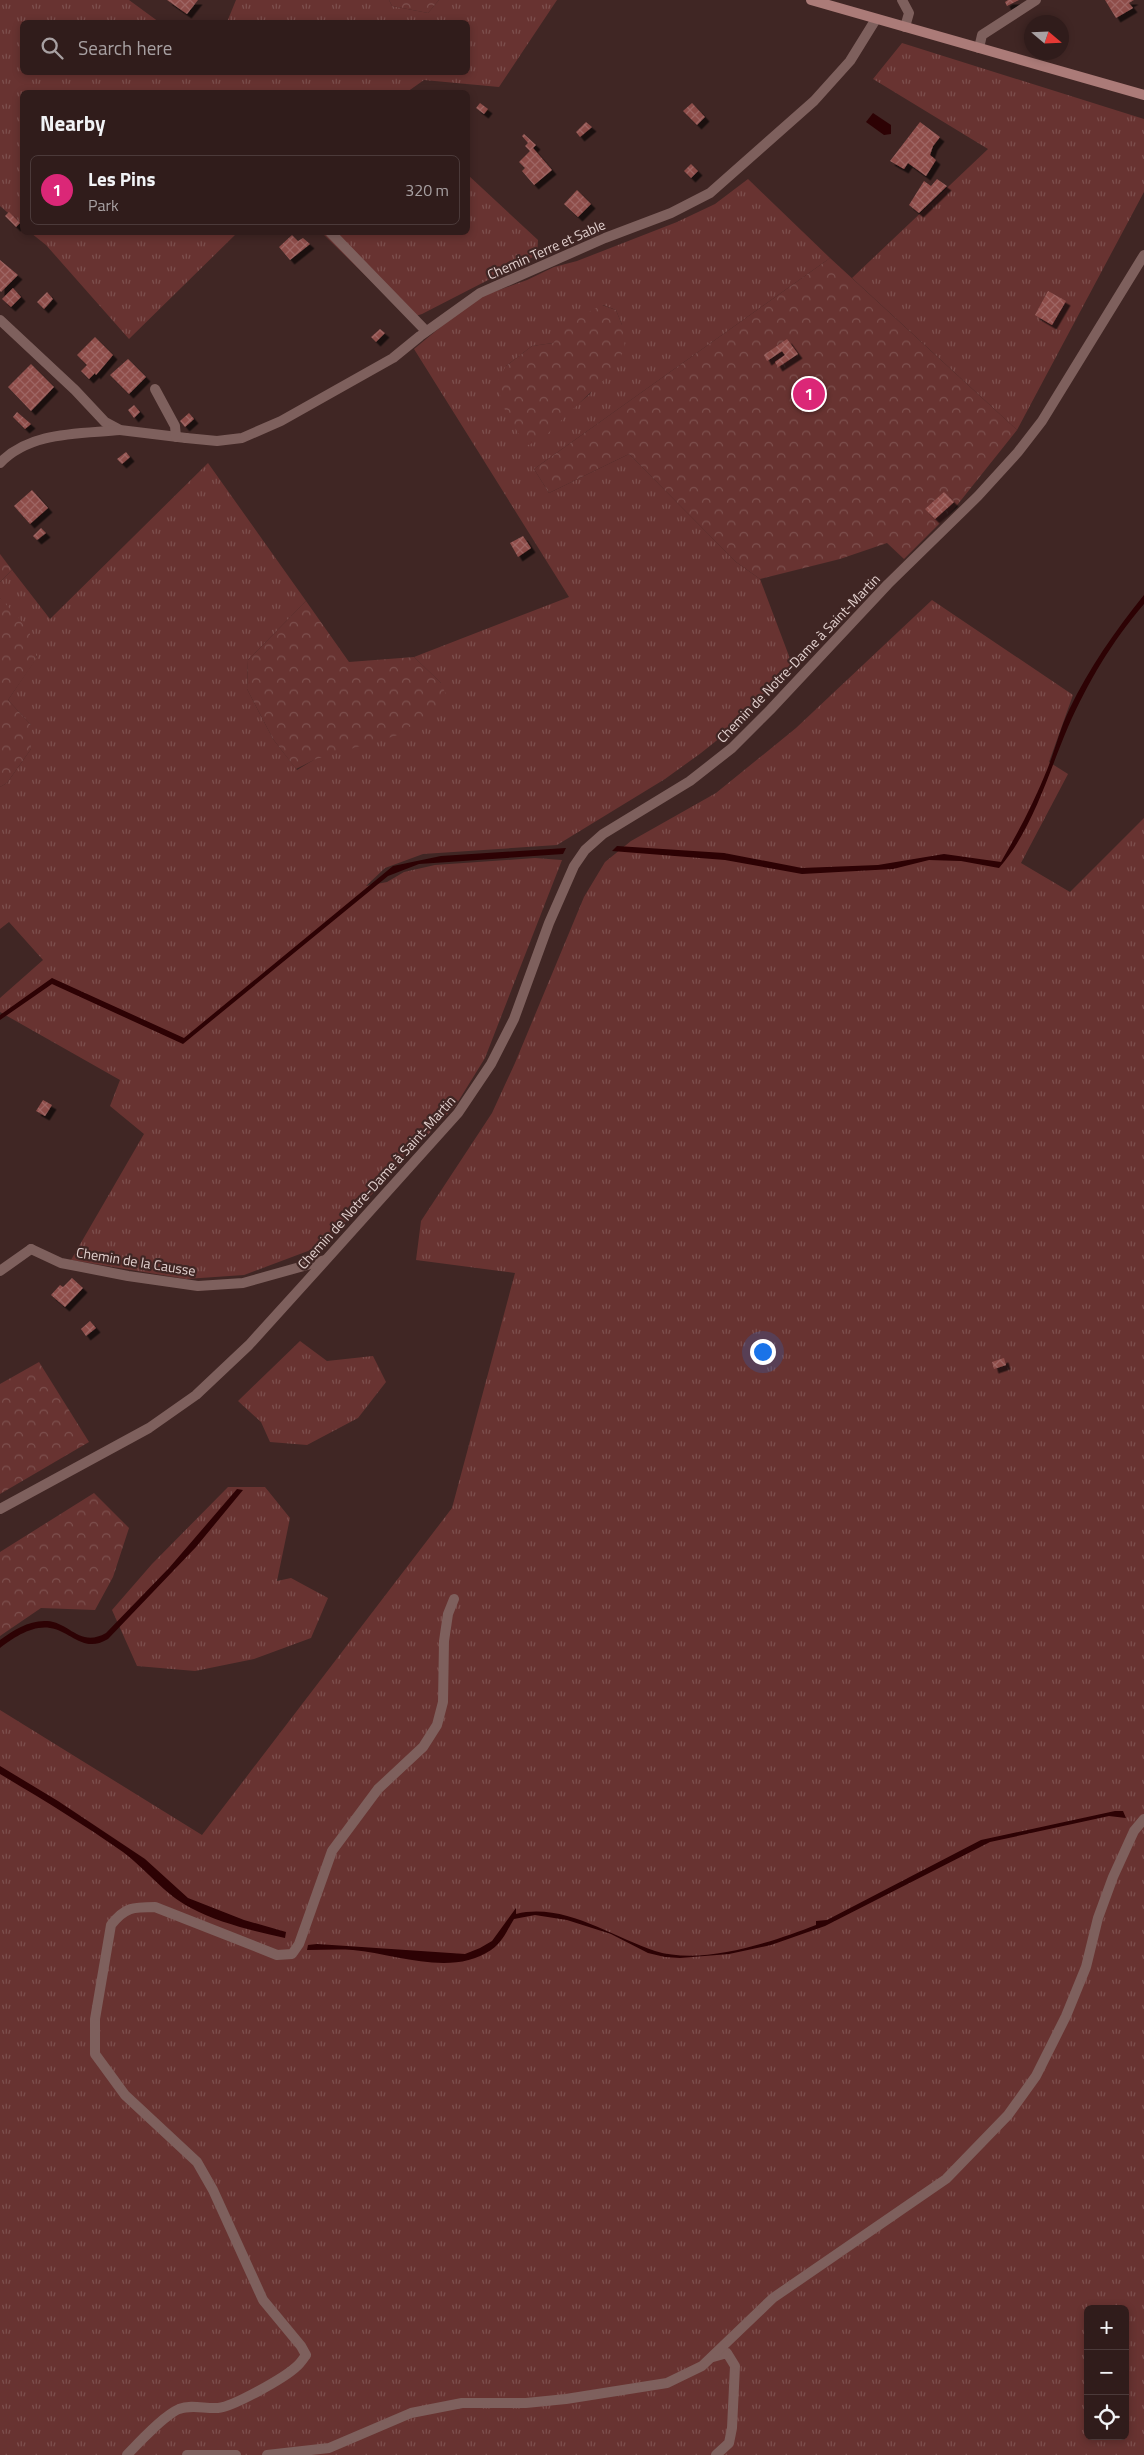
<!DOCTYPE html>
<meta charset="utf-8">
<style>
:root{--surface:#301c1b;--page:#382524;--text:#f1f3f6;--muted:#a8a1a3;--line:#4b3a3a;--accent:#db2777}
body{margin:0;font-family:"Titillium Web",sans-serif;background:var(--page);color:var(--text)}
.controls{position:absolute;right:15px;bottom:15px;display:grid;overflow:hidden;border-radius:8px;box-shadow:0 2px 8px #0003}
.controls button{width:45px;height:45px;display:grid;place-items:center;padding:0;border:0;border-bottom:1px solid var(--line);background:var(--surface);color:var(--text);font:25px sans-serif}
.compass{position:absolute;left:1024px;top:15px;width:45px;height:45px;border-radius:50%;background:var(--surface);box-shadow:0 2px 8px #0003;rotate:109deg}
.you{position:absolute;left:762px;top:1351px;width:18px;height:18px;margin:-12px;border:4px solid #fff;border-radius:50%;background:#1a73e8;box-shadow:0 0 0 8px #1a73e833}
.badge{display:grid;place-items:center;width:32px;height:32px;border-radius:50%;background:var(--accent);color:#fff;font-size:16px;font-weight:700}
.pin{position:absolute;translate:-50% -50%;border:2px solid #fff;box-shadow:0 1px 5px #0006}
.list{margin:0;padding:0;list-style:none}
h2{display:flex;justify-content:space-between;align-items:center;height:65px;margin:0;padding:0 20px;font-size:21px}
h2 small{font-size:16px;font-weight:400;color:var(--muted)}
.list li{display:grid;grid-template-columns:32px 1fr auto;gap:15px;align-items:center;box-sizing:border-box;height:70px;margin:0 10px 10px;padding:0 10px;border:1px solid var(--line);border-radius:8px}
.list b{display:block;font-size:19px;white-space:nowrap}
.list p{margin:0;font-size:16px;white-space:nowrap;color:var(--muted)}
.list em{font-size:16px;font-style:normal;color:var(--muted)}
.icon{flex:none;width:28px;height:28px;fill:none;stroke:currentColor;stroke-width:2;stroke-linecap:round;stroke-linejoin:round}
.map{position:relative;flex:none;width:1144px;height:2455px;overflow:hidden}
.search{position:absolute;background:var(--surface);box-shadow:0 2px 8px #0003;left:20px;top:20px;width:450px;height:55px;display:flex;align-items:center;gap:12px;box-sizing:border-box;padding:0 18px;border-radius:8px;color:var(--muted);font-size:19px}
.panel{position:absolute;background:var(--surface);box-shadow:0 2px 8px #0003;left:20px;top:90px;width:450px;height:145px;border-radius:8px}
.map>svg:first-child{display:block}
.grass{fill:url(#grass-tufts);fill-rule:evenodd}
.forest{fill:url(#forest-crowns)}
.water{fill:#2d0204}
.building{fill:url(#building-cross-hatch);filter:url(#shadow)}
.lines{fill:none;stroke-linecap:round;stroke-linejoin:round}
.lane{stroke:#7e605d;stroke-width:10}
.street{stroke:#7e605d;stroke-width:10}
.secondary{stroke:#ab7b78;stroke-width:10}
.labels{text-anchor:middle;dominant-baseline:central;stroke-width:4.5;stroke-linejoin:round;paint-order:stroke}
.street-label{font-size:14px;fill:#e3d1cf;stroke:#402624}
</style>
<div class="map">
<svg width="1144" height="2455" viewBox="0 0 1144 2455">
<defs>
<pattern id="grass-tufts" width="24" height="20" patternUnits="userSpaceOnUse" patternTransform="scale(1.25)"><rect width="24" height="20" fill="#683331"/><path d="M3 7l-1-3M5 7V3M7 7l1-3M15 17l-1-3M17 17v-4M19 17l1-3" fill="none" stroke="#7d504e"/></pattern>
<pattern id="forest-crowns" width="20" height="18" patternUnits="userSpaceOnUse" patternTransform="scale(1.25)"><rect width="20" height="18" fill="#683331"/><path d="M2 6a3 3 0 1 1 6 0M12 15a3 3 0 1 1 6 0" fill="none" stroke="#7d504e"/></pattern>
<pattern id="building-cross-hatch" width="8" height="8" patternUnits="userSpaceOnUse" patternTransform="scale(1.25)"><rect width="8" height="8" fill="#8e4d4a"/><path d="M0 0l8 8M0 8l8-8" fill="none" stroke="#9e6663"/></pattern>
<filter id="shadow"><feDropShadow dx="4.5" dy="4.5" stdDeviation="0" flood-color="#0009"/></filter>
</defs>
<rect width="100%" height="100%" fill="#402624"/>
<g class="grass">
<polygon points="0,0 129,0 159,22 22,22 22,72 197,74 468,72 468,22 227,22 236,0 389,0 392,6 428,13 439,0 557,0 499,87 424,80 407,92 22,92 22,225 0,206"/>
<polygon points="902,43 1144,119 1144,192 1017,430 852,278 988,149 873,79"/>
<polygon points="468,175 538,240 537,255 422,314 409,318 322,233 468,232"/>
<path d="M748,179L830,258L534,469L549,493L629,454L736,562L760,579L792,664L731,729L701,753L665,779L557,845L423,854L385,868L366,886L387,882L404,872L435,865L535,858L562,860L485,1058L456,1105L324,1245L244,1275L186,1279L71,1260L144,1134L110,1106L120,1080L0,1012V998L43,960L9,922L0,929V787L7,783L31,749V725L8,700L37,657L0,598V582L12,570L50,619L208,463L306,601L248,660L247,689L273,739L297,770L441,683L414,657L569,597L414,349L443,325L482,296L527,280L554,267L577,261L677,222L715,204ZM603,305L616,310L622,325L590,394L566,414L506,366L532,346L553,343Z"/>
<polygon points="31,233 237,233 129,339 46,245"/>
<path d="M932,600L1073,695L1049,762L1068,774L1021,863L1070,892L1144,818V2455H0V1710L202,1835L452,1508L515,1273L416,1260L421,1221L492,1113L515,1063L584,897L605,862L631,841L716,793L796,728ZM1088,2309H1125V2436H1088Z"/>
<polygon points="300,1341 327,1361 373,1356 386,1382 358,1418 307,1445 270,1442 261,1422 238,1401"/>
<polygon points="228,1487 265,1487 290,1518 277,1581 291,1578 328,1598 311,1638 254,1659 195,1671 137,1666 112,1610 152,1564"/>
</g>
<g class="forest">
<polygon points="389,0 439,0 428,13 392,6"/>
<polygon points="830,258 1017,430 954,509 904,559 887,543 840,559 760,579 736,562 629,454 549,493 534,469"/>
<polygon points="602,305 616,310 622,325 625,348 614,370 543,438 526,446 506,413 496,383 506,366 532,346 553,343 573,320"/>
<polygon points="0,554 12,570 0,582"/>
<polygon points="0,598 28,628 37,658 8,700 31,725 31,749 7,783 0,787"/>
<polygon points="306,601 349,662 414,657 441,683 448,700 398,735 316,759 296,769 273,739 247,689 248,660"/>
<polygon points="39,1362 89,1442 0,1494 0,1384"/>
<polygon points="94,1493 129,1528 113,1577 95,1610 41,1608 0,1636 0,1552"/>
</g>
<g class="water">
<polygon points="873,113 891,125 891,134 884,135 866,122"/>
<path d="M1144,595V604C1111,643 1089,680 1068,727C1048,774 1033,829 999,868L961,861L929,860L893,869L802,874L725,860L612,851L617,846L724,853L802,868L878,865L944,854L1001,862C1018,833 1034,802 1047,770C1055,750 1060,729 1069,710C1089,668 1115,631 1144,595Z"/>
<polygon points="566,848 563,854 419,864 388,876 183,1044 52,984 0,1020 0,1015 52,978 184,1038 393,866 441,856"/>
<path d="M237,1489L243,1490L196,1547L108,1639C83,1654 71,1631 50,1628C32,1625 13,1638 0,1648V1640C14,1630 29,1620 47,1621C69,1622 80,1648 106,1633L169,1568Z"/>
<path d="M0,1766L58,1801L145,1859L188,1898L244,1920L286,1932L285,1938C254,1931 219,1923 191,1908C164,1894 147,1870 123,1852C83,1824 42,1799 0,1774Z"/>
<path d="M1115,1811H1123L1126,1818L1109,1816L990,1842L825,1926L771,1945L729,1954L680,1958L665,1957L648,1953L611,1934L567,1920L535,1915L514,1919C507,1930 503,1942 491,1950C452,1977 396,1954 353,1950C338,1949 322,1950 307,1950L308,1945L317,1944L465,1954L480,1948L492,1941L516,1908V1914C564,1902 612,1937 655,1951C703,1966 772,1942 816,1925V1921L827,1920L981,1840Z"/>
</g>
<g class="building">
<polygon points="167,0 198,0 187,14"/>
<polygon points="1008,0 1019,0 1007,6 1005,2"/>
<polygon points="1105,0 1134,0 1129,3 1133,8 1116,18"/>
<polygon points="480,103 488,109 484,114 476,108"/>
<polygon points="692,103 705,117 697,125 683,111"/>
<polygon points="586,122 592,127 580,137 576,132"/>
<polygon points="920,122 940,137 933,146 930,155 936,160 926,176 908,163 904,169 890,161"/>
<polygon points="524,134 536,145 533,148 552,170 534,185 522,171 525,168 519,162 530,151 525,146 528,143 522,136"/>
<polygon points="691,164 698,171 691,178 684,171"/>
<polygon points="937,179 947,186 919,213 909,205 924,181 931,186"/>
<polygon points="577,190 591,204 578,217 564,204"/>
<polygon points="9,212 20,223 16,227 5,216"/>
<polygon points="292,235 298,241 303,238 310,244 290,260 279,247"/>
<polygon points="0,260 18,275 1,292 0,291"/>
<polygon points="13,288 21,297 11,307 2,299"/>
<polygon points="1048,291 1066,301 1052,325 1035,315"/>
<polygon points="47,292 53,299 44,309 37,302"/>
<polygon points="380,329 385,333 376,342 371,337"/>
<polygon points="95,337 113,355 96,375 95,373 89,379 81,371 87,365 77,355"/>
<polygon points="787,339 798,354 778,367 775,362 785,355 782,351 767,361 764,355"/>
<polygon points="128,359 146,377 129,394 110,375"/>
<polygon points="31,364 54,387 31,411 8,387"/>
<polygon points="134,405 140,412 134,418 128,410"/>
<polygon points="17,412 31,424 25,429 13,417"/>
<polygon points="189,413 194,419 185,427 180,421"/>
<polygon points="126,452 130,457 122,464 117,459"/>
<polygon points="32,490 48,508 30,524 14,506"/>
<polygon points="944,492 954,502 935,519 925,509"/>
<polygon points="41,528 46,533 37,540 33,536"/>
<polygon points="523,536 531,548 518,557 510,543"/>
<polygon points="43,1100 52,1105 45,1116 36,1111"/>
<polygon points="72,1278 83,1288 65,1307 51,1295 60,1285 63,1287"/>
<polygon points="90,1321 96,1328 86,1336 81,1329"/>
<polygon points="1004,1358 1006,1365 994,1369 992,1362"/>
</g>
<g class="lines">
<g class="lane">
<polyline points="330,232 426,331"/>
<polyline points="0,320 75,390 105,422 120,430 186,438"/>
<polyline points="155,389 175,426 176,437"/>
<path d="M0,463C30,431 80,434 120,430"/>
<polyline points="0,1271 31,1249"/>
<polyline points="713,2357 727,2353 735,2366 732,2428 729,2443 716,2455"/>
<path d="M127,2455C138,2443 165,2415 179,2409C192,2404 205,2409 218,2408C233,2407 284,2378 296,2367C300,2364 303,2359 306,2355L301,2346L263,2300L213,2190L197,2162L125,2095L95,2054V2019L111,1925C125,1907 133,1907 155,1907L277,1955L292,1954L299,1944L332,1851L378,1789L423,1747L437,1725L443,1702L444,1641L448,1614L454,1599"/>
<polyline points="187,2455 236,2455"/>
<polyline points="267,2455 329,2448 411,2413 462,2403 526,2403 566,2399 667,2383 702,2366 773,2298 946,2179 1008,2115 1036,2076 1066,2016 1086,1967 1098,1918 1113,1877 1134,1831 1144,1819"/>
</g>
<g class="street">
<polyline points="902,0 909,13 905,27"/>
<polyline points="979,48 982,35 1036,0"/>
<polyline points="186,438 217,441 242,438 281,421 393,358 420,336 480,293 605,238 671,213 710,193 814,101 850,61 876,19"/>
<polyline points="31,1249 61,1263 128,1276 198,1286 243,1283 325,1260"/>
<polyline points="0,1509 149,1428 196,1395 249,1345 307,1281 458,1113 491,1064 514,1019 549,923 574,866 585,850 603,834 690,781 732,748 770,710 888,584 978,496 1018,452 1042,421 1144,255"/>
</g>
<polyline class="secondary" points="811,0 1144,95"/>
</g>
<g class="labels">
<g class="street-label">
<text transform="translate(546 249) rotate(-24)">Chemin Terre et Sable</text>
<text transform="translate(798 658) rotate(-46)">Chemin de Notre-Dame à Saint-Martin</text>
<text transform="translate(376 1182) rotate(-48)">Chemin de Notre-Dame à Saint-Martin</text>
<text transform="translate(136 1261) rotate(9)">Chemin de la Causse</text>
</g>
</g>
</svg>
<div class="controls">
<button>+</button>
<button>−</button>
<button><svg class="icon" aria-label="locate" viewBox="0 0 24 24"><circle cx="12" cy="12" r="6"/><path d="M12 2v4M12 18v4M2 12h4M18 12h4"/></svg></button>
</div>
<svg class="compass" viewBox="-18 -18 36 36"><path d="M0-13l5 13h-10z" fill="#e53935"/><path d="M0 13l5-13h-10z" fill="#a8a1a3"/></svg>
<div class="you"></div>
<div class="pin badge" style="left:809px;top:394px">1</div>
<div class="search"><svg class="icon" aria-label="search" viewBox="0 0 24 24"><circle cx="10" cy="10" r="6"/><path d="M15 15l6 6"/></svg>Search here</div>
<section class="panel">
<h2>Nearby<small></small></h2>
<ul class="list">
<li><span class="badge">1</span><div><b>Les Pins</b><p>Park</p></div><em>320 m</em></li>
</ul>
</section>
</div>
